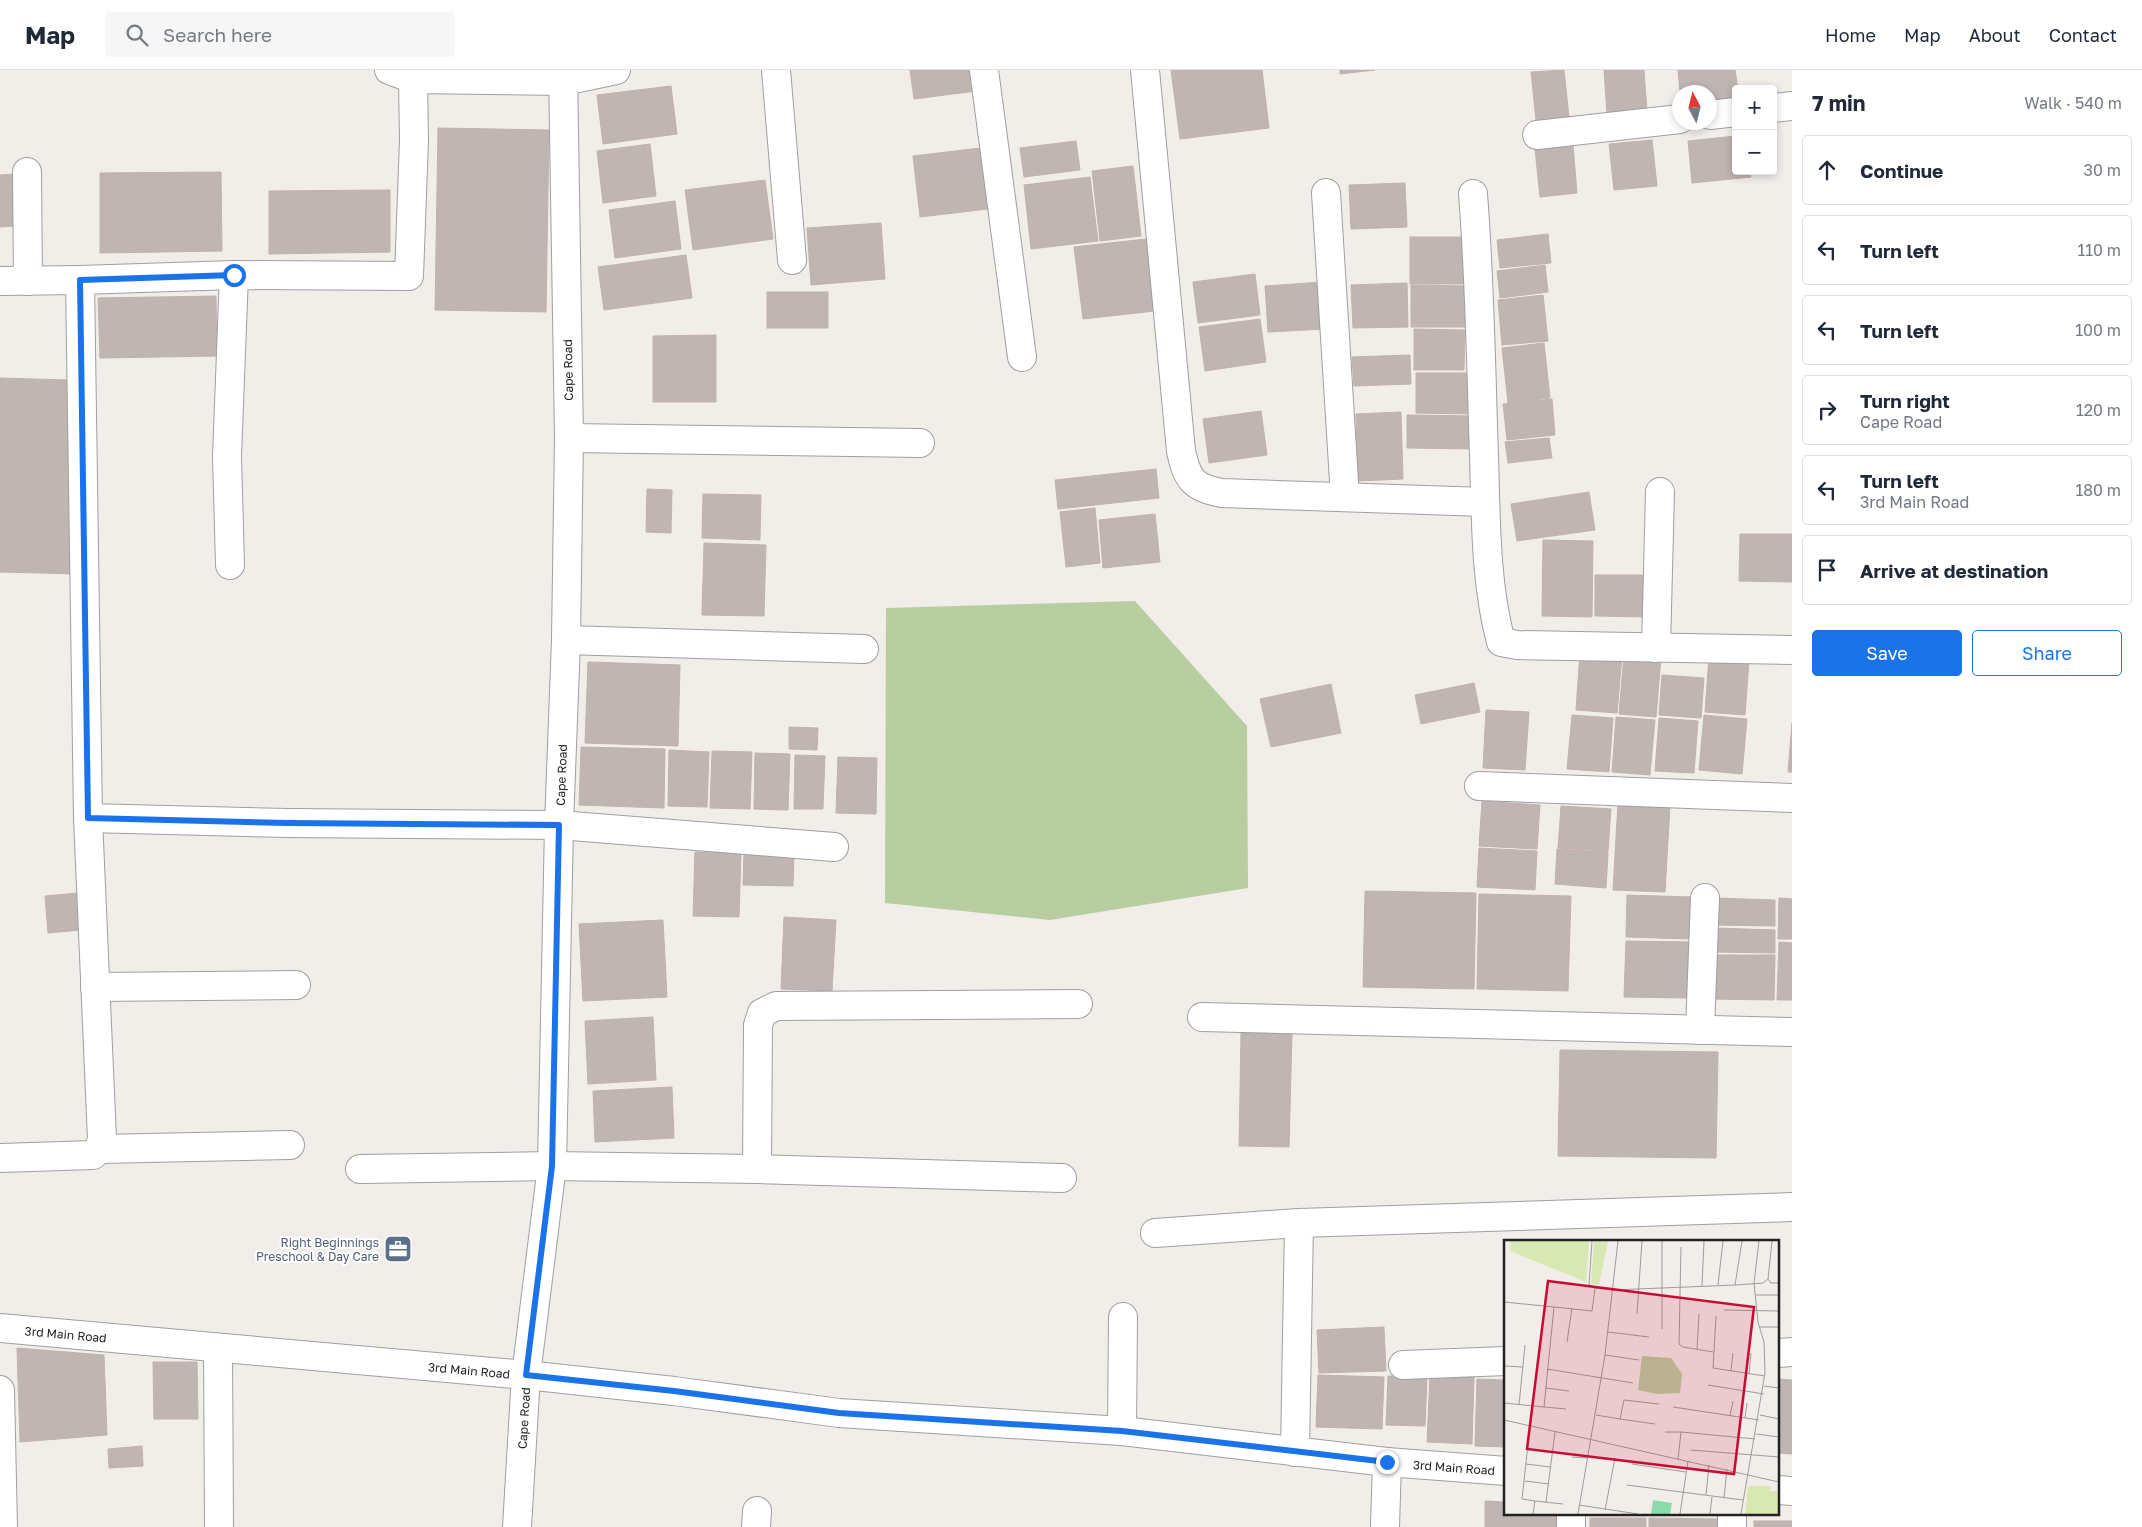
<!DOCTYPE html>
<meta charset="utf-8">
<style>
:root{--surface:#fff;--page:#f6f6f7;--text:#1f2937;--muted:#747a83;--line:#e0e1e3;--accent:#1a73e8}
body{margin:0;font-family:"Golos Text",sans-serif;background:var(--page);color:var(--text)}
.controls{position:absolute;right:15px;top:15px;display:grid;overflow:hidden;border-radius:5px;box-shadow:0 2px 8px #0003}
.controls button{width:45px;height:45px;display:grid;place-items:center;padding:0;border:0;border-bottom:1px solid var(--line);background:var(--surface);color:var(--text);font:25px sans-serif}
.compass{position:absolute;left:1672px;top:15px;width:45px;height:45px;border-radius:50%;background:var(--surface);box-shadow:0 2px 8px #0003;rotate:353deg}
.stop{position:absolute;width:15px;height:15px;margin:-11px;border:4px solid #1a73e8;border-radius:50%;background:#fff}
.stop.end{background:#1a73e8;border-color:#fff;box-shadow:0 1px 5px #0008}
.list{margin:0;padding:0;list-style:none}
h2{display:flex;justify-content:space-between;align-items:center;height:65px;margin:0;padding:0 20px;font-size:21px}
h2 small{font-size:16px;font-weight:400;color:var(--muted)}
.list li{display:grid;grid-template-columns:32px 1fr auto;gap:15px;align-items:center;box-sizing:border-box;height:70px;margin:0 10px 10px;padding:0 10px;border:1px solid var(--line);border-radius:5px}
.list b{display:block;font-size:19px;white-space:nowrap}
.list p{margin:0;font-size:16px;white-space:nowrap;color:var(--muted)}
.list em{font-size:16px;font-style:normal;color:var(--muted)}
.actions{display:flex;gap:10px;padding:15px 20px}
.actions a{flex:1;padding:11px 0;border:1px solid var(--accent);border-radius:5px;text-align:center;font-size:18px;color:var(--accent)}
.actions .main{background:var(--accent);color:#fff}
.icon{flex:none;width:28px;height:28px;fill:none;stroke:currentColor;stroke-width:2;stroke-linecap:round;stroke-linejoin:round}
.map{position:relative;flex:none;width:1792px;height:1457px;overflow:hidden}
header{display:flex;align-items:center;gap:30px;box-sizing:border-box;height:70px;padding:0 25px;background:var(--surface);border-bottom:1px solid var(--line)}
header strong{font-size:24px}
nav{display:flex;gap:28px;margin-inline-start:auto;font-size:18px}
.search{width:350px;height:45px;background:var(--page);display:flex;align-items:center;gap:12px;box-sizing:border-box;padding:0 18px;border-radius:5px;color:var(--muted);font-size:19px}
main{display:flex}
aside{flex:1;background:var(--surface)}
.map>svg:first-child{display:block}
.forest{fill:#b8cea0}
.building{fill:#bfb5b2;stroke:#c3b1ac}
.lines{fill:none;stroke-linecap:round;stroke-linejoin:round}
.minor-casing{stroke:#9f9f9f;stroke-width:30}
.minor{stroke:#fff;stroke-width:28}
.route{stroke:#1a73e8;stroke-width:6}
.labels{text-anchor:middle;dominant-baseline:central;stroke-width:4;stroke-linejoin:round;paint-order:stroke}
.street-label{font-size:12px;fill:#222;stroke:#fff}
.service-label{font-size:12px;fill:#4e5e75;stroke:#fff;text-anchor:end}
.inset-road{fill:none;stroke:#9e9c99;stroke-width:1}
.view{fill:#c90b33;fill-opacity:0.15;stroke:#c90b33;stroke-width:2.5}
.inset-edge{fill:none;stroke:#222;stroke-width:2.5}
</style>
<header>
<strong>Map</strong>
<div class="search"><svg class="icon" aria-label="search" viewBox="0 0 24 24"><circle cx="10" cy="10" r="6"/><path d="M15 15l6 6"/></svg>Search here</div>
<nav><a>Home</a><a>Map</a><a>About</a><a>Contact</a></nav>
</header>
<main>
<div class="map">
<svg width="1792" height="1457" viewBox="0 0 1792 1457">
<rect width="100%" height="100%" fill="#f1ede9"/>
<polygon class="forest" points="1135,531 1247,656 1248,818 1050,850 885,833 886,538"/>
<g class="building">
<polygon points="910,0 981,0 984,20 914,29"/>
<polygon points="1171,0 1262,0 1269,58 1180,69"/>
<polygon points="1340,0 1375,0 1340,4"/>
<polygon points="1564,0 1569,47 1536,50 1531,2"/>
<polygon points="1604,0 1644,0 1647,41 1607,44"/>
<polygon points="1678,0 1735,0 1738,19 1736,32 1710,35 1710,22 1680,22"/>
<polygon points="671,16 677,64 603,74 597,25"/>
<polygon points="438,58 549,60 546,242 435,240"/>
<polygon points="1736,66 1736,101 1750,101 1751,107 1692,113 1688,71"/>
<polygon points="1652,70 1657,116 1614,120 1609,74"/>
<polygon points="1076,71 1080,100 1024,107 1020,78"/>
<polygon points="650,74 656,126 603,133 597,81"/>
<polygon points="1573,75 1577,123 1540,127 1535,79"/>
<polygon points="989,77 996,138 920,147 913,86"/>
<polygon points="1133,96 1141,166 1100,171 1092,101"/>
<polygon points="221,102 222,181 100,183 100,103"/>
<polygon points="14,104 16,156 0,157 0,105"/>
<polygon points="1090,107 1098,171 1031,179 1024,115"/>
<polygon points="765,110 773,169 693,180 685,120"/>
<polygon points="1405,113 1407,157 1351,159 1349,115"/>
<polygon points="390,120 390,182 269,184 269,121"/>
<polygon points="675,131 681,179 615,188 609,140"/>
<polygon points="881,153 885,209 811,215 807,158"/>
<polygon points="1548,164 1551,193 1500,198 1497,170"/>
<rect x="1410" y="167" width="58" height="47"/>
<polygon points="1146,169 1155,241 1083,249 1074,177"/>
<polygon points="686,185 692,228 604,240 598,197"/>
<polygon points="1545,195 1548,222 1500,228 1497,201"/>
<polygon points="1255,204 1260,245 1198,253 1193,212"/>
<polygon points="1322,212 1325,259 1268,262 1265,216"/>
<polygon points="1407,213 1408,257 1353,258 1351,215"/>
<polygon points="1411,215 1467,216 1466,257 1411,257"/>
<rect x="767" y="222" width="61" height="36"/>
<polygon points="1543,225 1548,271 1502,275 1498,230"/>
<polygon points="216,226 217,286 100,288 98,228"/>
<polygon points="1260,249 1266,292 1205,301 1199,257"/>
<polygon points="1414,259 1465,260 1464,300 1414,300"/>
<polygon points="716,265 716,332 653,332 653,266"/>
<polygon points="1544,273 1550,328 1508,333 1502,278"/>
<polygon points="1410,285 1411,314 1354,316 1352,287"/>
<polygon points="1416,303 1474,303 1473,344 1416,343"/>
<polygon points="0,308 68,310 77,504 0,502"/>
<polygon points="1552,329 1555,365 1507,370 1503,334"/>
<polygon points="1261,341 1267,385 1209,393 1203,349"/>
<polygon points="1401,342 1403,409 1358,411 1356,344"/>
<polygon points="1407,345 1474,346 1474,379 1407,378"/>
<polygon points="1549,368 1552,388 1508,393 1505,372"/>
<polygon points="1156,399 1159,428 1058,439 1055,410"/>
<polygon points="647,419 672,420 671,463 646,462"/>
<polygon points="1589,422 1595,460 1517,471 1511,434"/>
<polygon points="703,424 761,425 760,470 702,468"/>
<polygon points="1095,438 1100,493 1066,497 1060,442"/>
<polygon points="1155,444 1160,492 1103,498 1099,450"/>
<polygon points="1740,464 1792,464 1792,512 1739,511"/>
<polygon points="1543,470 1593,471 1592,547 1542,546"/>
<polygon points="704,473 766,475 764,546 702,545"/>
<polygon points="1595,505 1649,505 1648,547 1595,546"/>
<polygon points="1580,582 1622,585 1617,643 1576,640"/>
<polygon points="1624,585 1661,588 1656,647 1619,644"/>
<polygon points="1709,587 1749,591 1745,645 1705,642"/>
<polygon points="588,592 680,595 678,676 585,673"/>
<polygon points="1662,605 1704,608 1701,648 1659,645"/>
<polygon points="1474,613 1480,642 1421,654 1415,625"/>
<polygon points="1331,614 1341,663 1271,677 1260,629"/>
<polygon points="1486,640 1529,642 1525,700 1483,698"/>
<polygon points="1572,645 1613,648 1609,702 1567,699"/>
<polygon points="1704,645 1747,649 1742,704 1699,700"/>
<polygon points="1616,647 1655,650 1650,705 1612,702"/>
<polygon points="1659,648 1698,651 1694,703 1655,701"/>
<polygon points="1792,653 1792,702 1788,702"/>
<polygon points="789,657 818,658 817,680 789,679"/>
<polygon points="581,677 665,679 664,738 579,735"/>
<polygon points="669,680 709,682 707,737 668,736"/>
<polygon points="712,681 752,682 750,739 710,738"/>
<polygon points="755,683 790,684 788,740 754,739"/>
<polygon points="795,685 825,686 823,739 794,739"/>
<polygon points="838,687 877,688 876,744 836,743"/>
<polygon points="1482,731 1540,735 1537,779 1479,776"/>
<polygon points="1618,733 1670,736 1665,822 1613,820"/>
<polygon points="1561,736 1611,739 1608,781 1558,778"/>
<polygon points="1479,778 1537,781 1535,820 1477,817"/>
<polygon points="1557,779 1608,782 1606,818 1555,814"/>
<polygon points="744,781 794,783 793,816 743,815"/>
<polygon points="695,782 741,783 739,847 693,846"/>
<polygon points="1365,821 1476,823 1474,919 1363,917"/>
<polygon points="78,823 81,860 48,863 45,826"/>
<polygon points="1479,824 1571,826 1568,921 1477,919"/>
<polygon points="1627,825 1692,827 1691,869 1626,867"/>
<polygon points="1715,828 1775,830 1775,856 1714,855"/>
<polygon points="1779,828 1792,829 1792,869 1778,869"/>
<polygon points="784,847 836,850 832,921 781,919"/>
<polygon points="663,850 667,927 583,931 579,854"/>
<polygon points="1714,858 1775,860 1775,883 1714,882"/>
<polygon points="1626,871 1689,872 1688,928 1624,927"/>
<polygon points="1779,872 1792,873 1792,930 1777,930"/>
<polygon points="1713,885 1775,885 1774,930 1712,929"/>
<polygon points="653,947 656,1010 588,1014 585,951"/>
<polygon points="1241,963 1292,963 1289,1077 1239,1076"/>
<polygon points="1560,980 1718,982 1716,1088 1558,1086"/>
<polygon points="672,1017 674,1068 595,1072 593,1021"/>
<polygon points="1384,1257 1386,1301 1319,1303 1317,1260"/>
<polygon points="17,1278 104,1285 107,1365 20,1372"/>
<polygon points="153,1292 197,1292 198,1349 154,1349"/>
<polygon points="1318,1305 1384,1307 1382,1359 1316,1357"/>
<polygon points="1430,1305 1474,1307 1472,1374 1427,1372"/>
<polygon points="1388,1306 1427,1307 1425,1356 1386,1355"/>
<polygon points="1477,1309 1506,1310 1506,1377 1475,1376"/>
<polygon points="1778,1309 1792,1310 1792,1384 1778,1383"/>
<polygon points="142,1376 143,1396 109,1398 108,1379"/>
<polygon points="1485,1431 1506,1432 1506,1443 1556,1443 1556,1457 1485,1457"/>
<rect x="1590" y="1448" width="56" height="9"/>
<polygon points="1649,1448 1720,1449 1720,1457 1649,1457"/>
<rect x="1754" y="1451" width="38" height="6"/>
</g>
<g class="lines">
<defs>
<g id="minor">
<polyline points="389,0 413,9"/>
<polyline points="776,0 792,190"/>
<polyline points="984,0 1022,287"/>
<path d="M1145,0L1181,381C1187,409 1193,418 1222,423L1485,432"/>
<polyline points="1773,38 1792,36"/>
<polyline points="1710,45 1736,42"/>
<polyline points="1537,65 1680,49"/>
<polyline points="27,102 28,211"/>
<polyline points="1326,123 1345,427"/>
<path d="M1473,124C1480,211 1481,299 1484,386C1486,448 1485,512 1501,572L1517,575L1792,580"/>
<polyline points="0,211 80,210"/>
<polyline points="569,368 920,373"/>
<polyline points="230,495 227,386 234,205"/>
<polyline points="566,570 864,579"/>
<polyline points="1656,578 1660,422"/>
<polyline points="1479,716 1792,728"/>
<polyline points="88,748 287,753 559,755 834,777"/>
<polyline points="95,917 296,915"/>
<polyline points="1202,947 1792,962"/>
<polyline points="1700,960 1705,828"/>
<polyline points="99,1079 290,1075"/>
<polyline points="0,1088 93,1085 99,1079 102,1069 88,748 80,210 234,205 409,206 414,70 413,9 564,11 616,0"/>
<polyline points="360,1099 552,1096 757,1099 758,955 762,943 776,936 1078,934"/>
<polyline points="757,1099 1062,1108"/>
<polyline points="1155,1163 1299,1153"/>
<path id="s1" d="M0,1258L526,1305L674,1321L839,1343L1122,1361L1387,1392L1506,1401"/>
<polyline points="218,1278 219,1457"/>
<polyline points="1778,1283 1792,1282"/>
<polyline points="1403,1295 1506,1291"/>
<polyline points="0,1320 3,1457"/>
<polyline points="1122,1361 1123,1247"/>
<polyline points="1295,1382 1299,1153 1792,1137"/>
<polyline points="1778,1420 1792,1421"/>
<polyline points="1571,1443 1571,1457"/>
<path id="s2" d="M517,1457L526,1305L552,1096L559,755L566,570L569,368L563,0"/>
<polyline points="756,1457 757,1441"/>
<polyline points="1385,1457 1387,1392"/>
<polyline points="1732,1457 1732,1443"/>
</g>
</defs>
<use href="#minor" class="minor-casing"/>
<use href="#minor" class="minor"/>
</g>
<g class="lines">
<polyline class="route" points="234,205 80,210 88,748 287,753 559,755 552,1096 526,1305 674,1321 839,1343 1122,1361 1387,1392"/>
</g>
<defs>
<symbol id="office-square" viewBox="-11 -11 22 22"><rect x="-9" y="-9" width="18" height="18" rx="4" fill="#5c6f8a" stroke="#fff"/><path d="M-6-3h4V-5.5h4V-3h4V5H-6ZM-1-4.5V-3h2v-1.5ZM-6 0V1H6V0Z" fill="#fff"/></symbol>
</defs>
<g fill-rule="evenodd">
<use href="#office-square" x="382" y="1163" width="32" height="32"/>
</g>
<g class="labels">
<g class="street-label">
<text transform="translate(568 300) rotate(-91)">Cape Road</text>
<text stroke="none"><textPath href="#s2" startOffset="754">Cape Road</textPath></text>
<text stroke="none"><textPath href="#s1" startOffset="66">3rd Main Road</textPath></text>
<text stroke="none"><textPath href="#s1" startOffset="471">3rd Main Road</textPath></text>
<text stroke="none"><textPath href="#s2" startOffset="109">Cape Road</textPath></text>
<text stroke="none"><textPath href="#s1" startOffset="1461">3rd Main Road</textPath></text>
</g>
<g class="service-label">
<text x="379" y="1172">Right Beginnings<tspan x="379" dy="14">Preschool &amp; Day Care</tspan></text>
</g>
</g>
<g transform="translate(1504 1170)">
<rect width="275" height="275" fill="#f1ede9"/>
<path d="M7,1H85L82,42L6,11ZM90,1H104L95,45L87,44ZM275,245V274H241L244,246H267L266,251H274Z" fill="#d8e8b3"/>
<path d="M138,116L167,118L178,134L176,153L153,154L134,150Z" fill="#b8cea0"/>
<path d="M149,260L168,263L166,274H147Z" fill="#8cdbac"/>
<path class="inset-road" d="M88,1L85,45L91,48M177,7L175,104L179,107L209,112M264,39L268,1M214,45L219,1M231,45L238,1M198,46L200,1M252,55H275M0,62L50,67M220,70L275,71M133,74L138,1M212,76L209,128L261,136M255,87H275M158,89V1M104,92L145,97M63,102L68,68M193,109L195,74M101,115L135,120M0,126L19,127M43,129L129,143M227,131L229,113M245,134L247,113M204,145L260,154M260,146L275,148M42,148L65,151M0,163L40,167L50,67L88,71L91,48L109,50L231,45L259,43L264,39L267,43H275M15,165L21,105M40,167L62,169M169,167L255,180M92,175L116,179L120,160L155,164M256,175L275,179M226,176L229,161M241,178L243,163M116,179L151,184M0,180L275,242M26,186L18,259L31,261M161,192H177M252,194L275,197M187,210L275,217M68,217L83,218M174,219L177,192L251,199M22,224L47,227M128,224L182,232M21,241L45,244M123,245L239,260M202,255L205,225M220,258L223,229M42,262L51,192M75,265L134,274M101,270L111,218M29,274L31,261L59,264M74,274L101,115L114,1M176,274L184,221M206,274L208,257M237,274L261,133L260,102L254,82L250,43L255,1"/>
<path class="view" d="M44,41L250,67L230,234L23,209Z"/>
<rect width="275" height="275" class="inset-edge"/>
</g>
</svg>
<div class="controls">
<button>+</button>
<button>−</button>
</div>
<svg class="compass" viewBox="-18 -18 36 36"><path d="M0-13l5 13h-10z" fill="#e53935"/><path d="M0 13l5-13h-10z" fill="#747a83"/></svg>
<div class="stop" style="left:234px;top:205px"></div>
<div class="stop end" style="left:1387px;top:1392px"></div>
</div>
<aside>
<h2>7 min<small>Walk · 540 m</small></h2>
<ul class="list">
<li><svg class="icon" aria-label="ahead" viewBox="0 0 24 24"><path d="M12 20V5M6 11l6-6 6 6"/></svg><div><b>Continue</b></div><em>30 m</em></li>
<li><svg class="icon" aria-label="left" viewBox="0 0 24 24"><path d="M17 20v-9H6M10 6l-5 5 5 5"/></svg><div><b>Turn left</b></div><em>110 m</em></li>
<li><svg class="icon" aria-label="left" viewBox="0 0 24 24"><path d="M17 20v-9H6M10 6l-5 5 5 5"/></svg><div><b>Turn left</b></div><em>100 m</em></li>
<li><svg class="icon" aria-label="right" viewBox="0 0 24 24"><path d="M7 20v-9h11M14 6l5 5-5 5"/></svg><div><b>Turn right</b><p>Cape Road</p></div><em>120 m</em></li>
<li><svg class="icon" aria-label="left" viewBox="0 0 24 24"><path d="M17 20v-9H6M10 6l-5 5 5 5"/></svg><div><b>Turn left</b><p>3rd Main Road</p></div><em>180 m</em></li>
<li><svg class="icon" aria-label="arrive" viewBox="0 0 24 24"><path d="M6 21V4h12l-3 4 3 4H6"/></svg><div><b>Arrive at destination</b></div></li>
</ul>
<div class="actions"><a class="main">Save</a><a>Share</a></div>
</aside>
</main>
